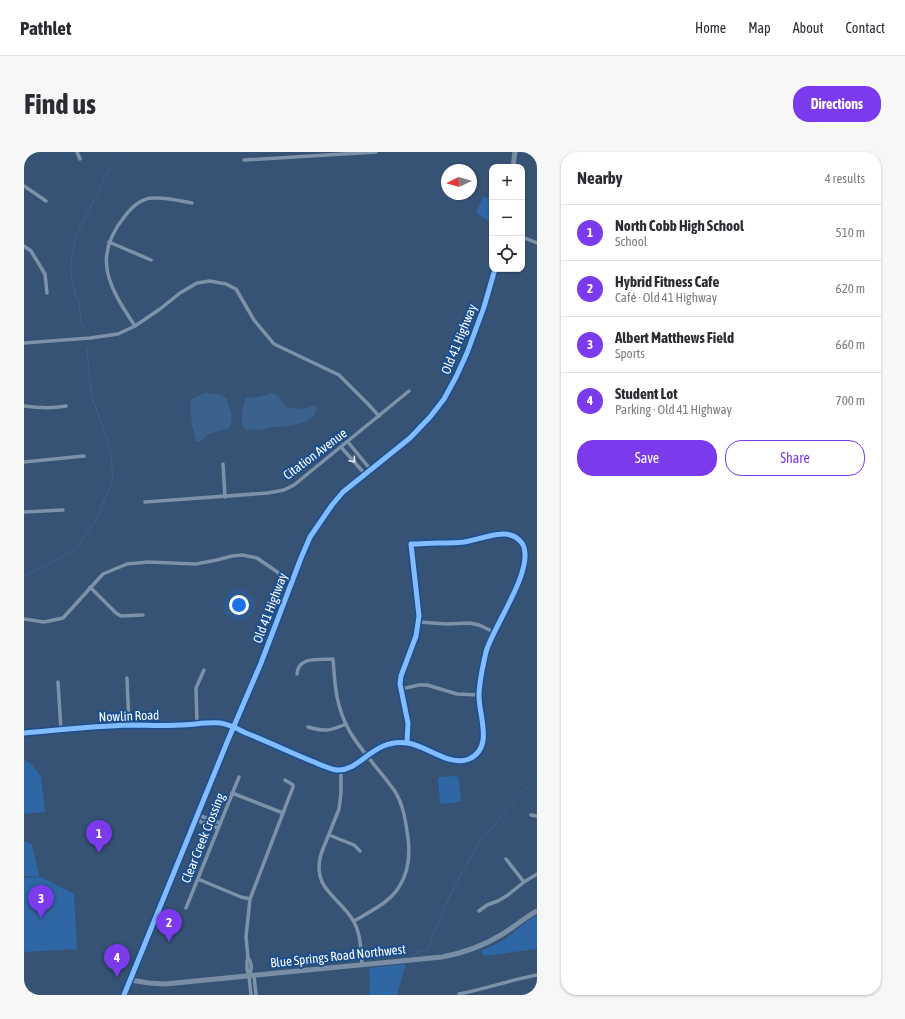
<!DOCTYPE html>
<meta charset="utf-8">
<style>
:root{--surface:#fff;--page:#f7f7f7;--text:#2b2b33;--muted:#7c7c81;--line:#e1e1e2;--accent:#7c3aed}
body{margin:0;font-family:"Asap Condensed",sans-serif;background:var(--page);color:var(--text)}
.controls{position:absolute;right:12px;top:12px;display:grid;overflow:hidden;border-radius:8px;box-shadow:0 1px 3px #0004}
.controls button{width:36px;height:36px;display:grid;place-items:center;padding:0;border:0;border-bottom:1px solid var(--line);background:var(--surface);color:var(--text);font:20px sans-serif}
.compass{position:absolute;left:417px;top:12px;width:36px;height:36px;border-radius:50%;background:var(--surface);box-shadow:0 1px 3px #0004;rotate:265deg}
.you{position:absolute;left:215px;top:453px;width:14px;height:14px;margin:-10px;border:3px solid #fff;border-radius:50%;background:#1a73e8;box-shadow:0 0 0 6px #1a73e833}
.badge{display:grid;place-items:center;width:26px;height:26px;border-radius:50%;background:var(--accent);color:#fff;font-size:13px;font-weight:700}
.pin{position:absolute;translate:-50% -33px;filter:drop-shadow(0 1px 2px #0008)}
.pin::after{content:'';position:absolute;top:21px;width:14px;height:12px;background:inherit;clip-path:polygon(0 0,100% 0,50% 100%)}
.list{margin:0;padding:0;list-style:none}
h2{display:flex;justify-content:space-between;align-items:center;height:52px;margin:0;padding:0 16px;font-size:17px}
h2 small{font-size:13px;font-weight:400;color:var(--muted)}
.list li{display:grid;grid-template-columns:26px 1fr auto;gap:12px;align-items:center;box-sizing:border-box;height:56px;padding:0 16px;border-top:1px solid var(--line)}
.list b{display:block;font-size:15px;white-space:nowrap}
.list p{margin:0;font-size:13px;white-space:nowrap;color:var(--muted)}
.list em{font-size:13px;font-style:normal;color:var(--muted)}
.actions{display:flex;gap:8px;padding:12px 16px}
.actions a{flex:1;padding:9px 0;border:1px solid var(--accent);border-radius:16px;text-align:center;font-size:14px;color:var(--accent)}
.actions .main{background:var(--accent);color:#fff}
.icon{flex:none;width:22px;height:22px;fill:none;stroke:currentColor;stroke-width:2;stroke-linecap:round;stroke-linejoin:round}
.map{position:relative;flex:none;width:513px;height:843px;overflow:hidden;border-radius:16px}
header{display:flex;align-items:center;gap:24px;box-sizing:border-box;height:56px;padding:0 20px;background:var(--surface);border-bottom:1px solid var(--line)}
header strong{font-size:19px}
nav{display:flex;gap:22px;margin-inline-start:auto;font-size:14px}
.intro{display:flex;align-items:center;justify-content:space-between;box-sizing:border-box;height:96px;padding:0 24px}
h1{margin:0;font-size:28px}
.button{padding:10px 18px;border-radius:16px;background:var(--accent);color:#fff;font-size:14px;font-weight:700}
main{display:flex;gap:24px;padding:0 24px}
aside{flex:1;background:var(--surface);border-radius:16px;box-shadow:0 1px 3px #0004}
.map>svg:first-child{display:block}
.green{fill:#2f66a5}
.water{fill:#3b618d}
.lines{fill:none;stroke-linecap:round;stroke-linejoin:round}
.stream{stroke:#3b618d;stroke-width:1}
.street{stroke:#7d92a8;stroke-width:3.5}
.secondary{stroke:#798da4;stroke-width:5}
.cycleway-casing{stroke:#1b4f8f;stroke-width:8}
.cycleway{stroke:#80bcff;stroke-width:5}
.oneway{stroke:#e5e9ee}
.labels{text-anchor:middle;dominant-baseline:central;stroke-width:4;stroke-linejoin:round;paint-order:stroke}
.street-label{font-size:13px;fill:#fff;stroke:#1b4f8f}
</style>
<header>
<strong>Pathlet</strong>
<nav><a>Home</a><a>Map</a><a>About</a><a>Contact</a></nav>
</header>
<div class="intro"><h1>Find us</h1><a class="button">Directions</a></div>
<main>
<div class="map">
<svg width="513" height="843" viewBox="0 0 513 843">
<rect width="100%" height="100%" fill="#365274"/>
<g class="green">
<polygon points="459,45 468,47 468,71 452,61"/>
<polygon points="0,608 6,611 17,624 21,660 0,662"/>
<polygon points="432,624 434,625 437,648 435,650 418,652 416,650 414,627 415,625"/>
<polygon points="0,689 8,692 15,723 13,725 0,724"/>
<polygon points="17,725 50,742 53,797 0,800 0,726"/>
<polygon points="513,763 513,797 460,804 457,799 480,788 506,767"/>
<polygon points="382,812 373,843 345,843 346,838 345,816"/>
</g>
<g class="water">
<path d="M181,241L194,242L203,247L204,253C208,258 209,270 206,275C193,281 185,279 176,290L172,289L168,274L166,250L169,246Z"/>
<path d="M248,241L254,244L262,255L280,257L291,253L293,255C292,275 258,274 244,276C241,277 238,278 235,278C230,278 227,276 223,279C214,272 219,255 221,246L224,245L231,246Z"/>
</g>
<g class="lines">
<g class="stream">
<path d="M62,178C53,166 58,160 54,149C51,144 50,138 49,132C41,98 58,69 75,40C78,36 78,31 80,26C84,16 94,8 101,0"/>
<polyline points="0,424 34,408 52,396 72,368 89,328 87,303 83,287 67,242 63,200 64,195"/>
<polyline points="390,804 394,799 403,798 427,741 454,692 497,641 513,628"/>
<polyline points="366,843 372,837 379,816"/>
</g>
<g class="street">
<polyline points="53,0 56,7"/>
<polyline points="220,8 352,0"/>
<polyline points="0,34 22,49"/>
<polyline points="498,85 513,91"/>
<polyline points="85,90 127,108"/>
<polyline points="0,94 7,99 21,122 23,141"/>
<path d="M111,174C85,135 67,105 101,64C108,55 117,46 129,46C142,45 156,49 168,51"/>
<polyline points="0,191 66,186 94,182 111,174 136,157 156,141 173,131 186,129 202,132 212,137 230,168 250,192 315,223 344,252 355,264"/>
<path d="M0,254C15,256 27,257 42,254"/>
<polyline points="324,290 346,317"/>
<polyline points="317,295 340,321"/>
<polyline points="0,310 60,304"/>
<polyline points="199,312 201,345"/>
<polyline points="121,350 244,341 260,338 270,333 385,239"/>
<polyline points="0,360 39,358"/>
<polyline points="66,435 92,461 97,464 119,463"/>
<polyline points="0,467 20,470 39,466 79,422 103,412 124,410 172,412 193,408 208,404 218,403 233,406 268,430"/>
<polyline points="395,470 422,472 446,471 455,473 470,480"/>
<path d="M273,522C274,504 295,508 309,507C311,535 312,555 326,580C339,602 358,620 372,641C379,653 381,666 383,679C388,705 384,733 361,750C352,757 340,763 330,769"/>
<polyline points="103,526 105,573"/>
<polyline points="34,530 37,578"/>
<polyline points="377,537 395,533 403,533 433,542 455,543"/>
<polyline points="173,572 172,536 180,518"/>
<path d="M284,575C301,580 306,579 322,572"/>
<path d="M0,581C35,578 71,574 106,573C122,573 139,574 155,573C168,573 182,570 196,571C205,572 214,577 222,581C245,590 267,601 290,610C297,613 305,617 313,618C336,620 349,586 383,591C402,593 425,615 445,607C470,596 455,564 455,544C455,529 459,514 462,500C469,474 513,415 498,391C493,385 487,382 480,382C467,382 453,388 440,390C432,391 424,391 415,391C406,391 396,392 387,392L395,464L392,484L377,524L376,532L384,571L383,591"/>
<path d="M317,618V641L315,657L297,702C287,738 316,744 330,770C337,783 337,799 338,813"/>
<polyline points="208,641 259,661"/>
<polyline points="174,663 196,671"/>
<polyline points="507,663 513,664"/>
<polyline points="172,668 194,676"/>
<polyline points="305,683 330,693 336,699"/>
<polyline points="482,707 500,730"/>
<polyline points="174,727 217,745 226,747"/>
<polyline points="162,756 215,625"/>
<polyline points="455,759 463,753 474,749 484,743 500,730 513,722"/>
<path d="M224,806C229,811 227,817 226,823"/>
<polyline points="230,823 232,843"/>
<path d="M435,842C461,837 486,828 513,823"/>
<polyline points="227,843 225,824 223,817 223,810 224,806 222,785 226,747 269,635 269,633 261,628"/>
</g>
<g class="secondary">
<polyline points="489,15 491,0"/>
<path d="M106,828L125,831L141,832L418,805C439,801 459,794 477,783C489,776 500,766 513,759"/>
<polyline points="100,843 204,588 237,511 277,406 286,385 308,353 319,340 386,286 406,265 420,247 432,225 443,201 460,155 471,117"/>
</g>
<defs>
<g id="cycleway">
<path d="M0,581C35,578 71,574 106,573C122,573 139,574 155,573C168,573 182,570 196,571C205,572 214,577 222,581C245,590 267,601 290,610C297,613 305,617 313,618C336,620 349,586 383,591C402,593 425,615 445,607C470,596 455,564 455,544C455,529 459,514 462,500C469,474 513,415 498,391C493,385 487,382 480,382C467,382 453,388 440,390C432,391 424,391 415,391C406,391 396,392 387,392L395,464L392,484L377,524L376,532L384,571L383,591"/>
<polyline points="100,843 204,588 237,511 277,406 286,385 308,353 319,340 386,286 406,265 420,247 432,225 443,201 460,155 471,117"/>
</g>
</defs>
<use href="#cycleway" class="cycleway-casing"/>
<use href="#cycleway" class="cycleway"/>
</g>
<defs><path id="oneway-chevron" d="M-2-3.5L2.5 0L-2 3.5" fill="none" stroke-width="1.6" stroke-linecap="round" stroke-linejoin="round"/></defs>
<use class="oneway" href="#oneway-chevron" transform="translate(329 308) rotate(49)"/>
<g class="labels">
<g class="street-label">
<text transform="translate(435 187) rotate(-68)">Old 41 Highway</text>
<text transform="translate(291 302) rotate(-37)">Citation Avenue</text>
<text transform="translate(246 456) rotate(-69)">Old 41 Highway</text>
<text transform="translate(105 564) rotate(-2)">Nowlin Road</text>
<text transform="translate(179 686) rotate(-68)">Clear Creek Crossing</text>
<text transform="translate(314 804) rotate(-6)">Blue Springs Road Northwest</text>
</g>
</g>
</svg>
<div class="controls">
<button>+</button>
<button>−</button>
<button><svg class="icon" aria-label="locate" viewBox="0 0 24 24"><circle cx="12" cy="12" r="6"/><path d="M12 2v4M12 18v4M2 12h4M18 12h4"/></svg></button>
</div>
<svg class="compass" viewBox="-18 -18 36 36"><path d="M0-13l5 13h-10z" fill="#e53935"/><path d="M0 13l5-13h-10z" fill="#7c7c81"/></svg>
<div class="you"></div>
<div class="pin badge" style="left:75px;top:701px">1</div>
<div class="pin badge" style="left:145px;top:790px">2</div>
<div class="pin badge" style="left:17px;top:766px">3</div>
<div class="pin badge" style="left:93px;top:825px">4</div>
</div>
<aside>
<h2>Nearby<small>4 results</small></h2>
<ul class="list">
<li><span class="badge">1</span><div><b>North Cobb High School</b><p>School</p></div><em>510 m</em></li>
<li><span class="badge">2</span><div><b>Hybrid Fitness Cafe</b><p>Café · Old 41 Highway</p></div><em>620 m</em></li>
<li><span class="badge">3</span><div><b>Albert Matthews Field</b><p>Sports</p></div><em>660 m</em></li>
<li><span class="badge">4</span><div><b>Student Lot</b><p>Parking · Old 41 Highway</p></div><em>700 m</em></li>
</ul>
<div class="actions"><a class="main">Save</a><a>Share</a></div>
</aside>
</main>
